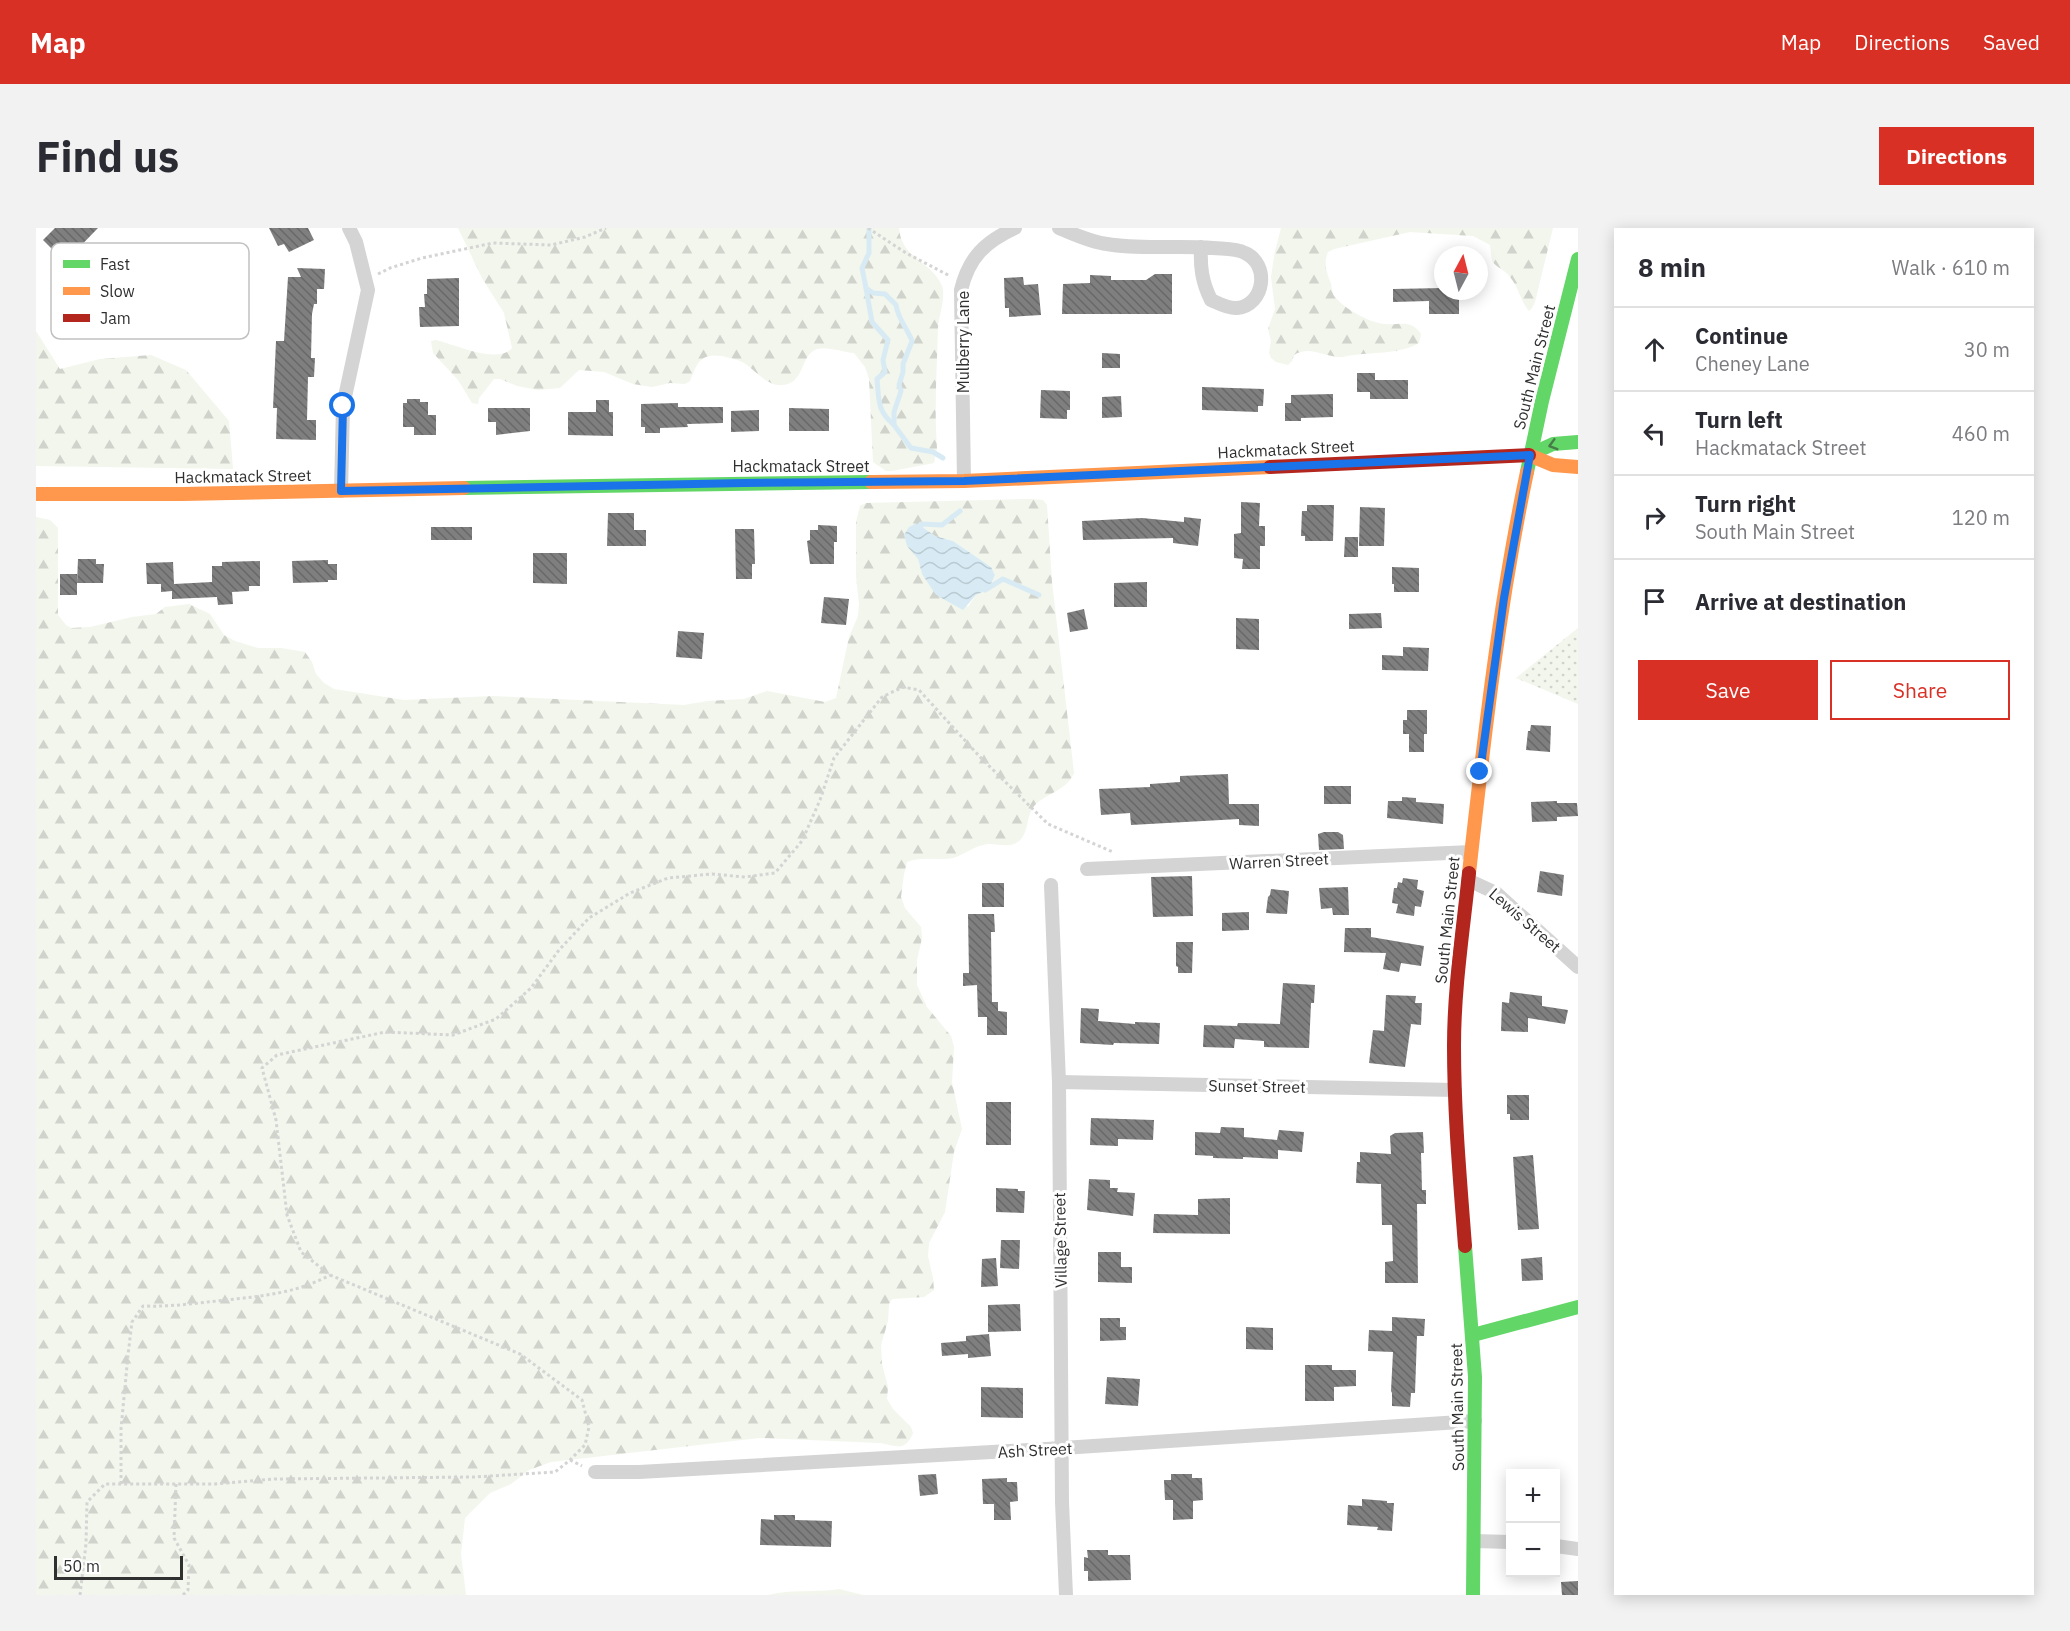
<!DOCTYPE html>
<meta charset="utf-8">
<style>
:root{--surface:#fff;--page:#f2f2f3;--text:#2b2b33;--muted:#7c7c81;--line:#e1e1e2;--accent:#d93025}
body{margin:0;font-family:"IBM Plex Sans",sans-serif;background:var(--page);color:var(--text)}
.controls{position:absolute;right:18px;bottom:18px;display:grid;overflow:hidden;border-radius:0px;box-shadow:0 3px 15px #0003}
.controls button{width:54px;height:54px;display:grid;place-items:center;padding:0;border:0;border-bottom:2px solid var(--line);background:var(--surface);color:var(--text);font:30px sans-serif}
.compass{position:absolute;left:1398px;top:18px;width:54px;height:54px;border-radius:50%;background:var(--surface);box-shadow:0 3px 15px #0003;rotate:7deg}
.scale{position:absolute;left:18px;bottom:15px;width:129px;box-sizing:border-box;padding-left:6px;border:3px solid #303030;border-top:0;font-size:16px;line-height:21px;white-space:nowrap;color:#303030;-webkit-text-stroke:4px #fff;paint-order:stroke}
.stop{position:absolute;width:18px;height:18px;margin:-14px;border:4px solid #1a73e8;border-radius:50%;background:#fff}
.stop.end{background:#1a73e8;border-color:#fff;box-shadow:0 2px 6px #0008}
.list{margin:0;padding:0;list-style:none}
h2{display:flex;justify-content:space-between;align-items:center;height:78px;margin:0;padding:0 24px;font-size:26px}
h2 small{font-size:20px;font-weight:400;color:var(--muted)}
.list li{display:grid;grid-template-columns:39px 1fr auto;gap:18px;align-items:center;box-sizing:border-box;height:84px;padding:0 24px;border-top:2px solid var(--line)}
.list b{display:block;font-size:22px;white-space:nowrap}
.list p{margin:0;font-size:20px;white-space:nowrap;color:var(--muted)}
.list em{font-size:20px;font-style:normal;color:var(--muted)}
.actions{display:flex;gap:12px;padding:18px 24px}
.actions a{flex:1;padding:14px 0;border:2px solid var(--accent);border-radius:0px;text-align:center;font-size:21px;color:var(--accent)}
.actions .main{background:var(--accent);color:#fff}
.icon{flex:none;width:33px;height:33px;fill:none;stroke:currentColor;stroke-width:2;stroke-linecap:round;stroke-linejoin:round}
.map{position:relative;flex:none;width:1542px;height:1367px;overflow:hidden;border-radius:0px}
header{display:flex;align-items:center;gap:36px;box-sizing:border-box;height:84px;padding:0 30px;background:var(--accent);color:#fff}
header strong{font-size:28px}
nav{display:flex;gap:33px;margin-inline-start:auto;font-size:21px}
.intro{display:flex;align-items:center;justify-content:space-between;box-sizing:border-box;height:144px;padding:0 36px}
h1{margin:0;font-size:42px}
.button{padding:15px 27px;border-radius:0px;background:var(--accent);color:#fff;font-size:21px;font-weight:700}
main{display:flex;gap:36px;padding:0 36px}
aside{flex:1;background:var(--surface);border-radius:0px;box-shadow:0 3px 15px #0003}
.map>svg:first-child{display:block}
.grass{fill:url(#grass-dots)}
.forest{fill:url(#forest-firs);fill-rule:evenodd}
.water{fill:url(#water-waves)}
.lines{fill:none;stroke-linecap:round;stroke-linejoin:round}
.stream{stroke:#d8ebf4;stroke-width:5}
.building{fill:url(#building-back-hatch)}
.path{stroke:#d4d4d4;stroke-width:3;stroke-dasharray:3 3;stroke-linecap:butt}
.street{stroke:#d4d4d4;stroke-width:14}
.fast{stroke:#63d668;stroke-width:14}
.slow{stroke:#ff974d;stroke-width:14}
.jam{stroke:#b3261e;stroke-width:14}
.oneway{stroke:#477b49}
.route{stroke:#1a73e8;stroke-width:8}
.labels{text-anchor:middle;dominant-baseline:central;stroke-width:6;stroke-linejoin:round;paint-order:stroke}
.street-label{font-size:16px;fill:#303030;stroke:#fff}
.key{fill:#fff;stroke:#c1c1c1;stroke-width:1.5}
.key-label{font-size:16px;fill:#303030}
</style>
<header>
<strong>Map</strong>
<nav><a>Map</a><a>Directions</a><a>Saved</a></nav>
</header>
<div class="intro"><h1>Find us</h1><a class="button">Directions</a></div>
<main>
<div class="map">
<svg width="1542" height="1367" viewBox="0 0 1542 1367">
<defs>
<pattern id="grass-dots" width="8" height="8" patternUnits="userSpaceOnUse" patternTransform="scale(1.5)"><rect width="8" height="8" fill="#f2f6ec"/><path d="M2 2h.1M6 6h.1" fill="none" stroke="#d0d3cb" stroke-width="1.8" stroke-linecap="round"/></pattern>
<pattern id="forest-firs" width="22" height="20" patternUnits="userSpaceOnUse" patternTransform="scale(1.5)"><rect width="22" height="20" fill="#f2f6ec"/><path d="M5 1l3.5 6h-7zM16 11l3.5 6h-7z" fill="#d0d3cb"/></pattern>
<pattern id="water-waves" width="16" height="10" patternUnits="userSpaceOnUse" patternTransform="scale(1.5)"><rect width="16" height="10" fill="#d8ebf4"/><path d="M0 5q4-4 8 0t8 0" fill="none" stroke="#bacad2"/></pattern>
<pattern id="building-back-hatch" width="6" height="6" patternUnits="userSpaceOnUse" patternTransform="scale(1.5)"><rect width="6" height="6" fill="#7f7f7f"/><path d="M-1 5l2 2M0 0l6 6M5-1l2 2" fill="none" stroke="#686868"/></pattern>
</defs>
<rect width="100%" height="100%" fill="#fff"/>
<polygon class="grass" points="1542,400 1542,476 1480,450"/>
<g class="forest">
<path d="M422,0H863C865,31 896,33 906,58C910,69 903,87 902,99C901,139 898,180 901,220L898,235L856,243H850L837,234L833,151L829,139L818,125C807,124 791,118 781,121C763,127 770,158 743,157C729,156 719,142 708,135C702,131 693,130 686,128C664,125 661,135 654,153L649,156L634,155L616,159L597,156L568,144L543,142L524,160L502,162L481,158L464,151H458L443,170L442,176L436,175L422,152L397,125L395,113L400,112C417,116 463,137 476,120L468,85L446,50Z"/>
<path d="M1245,0H1517L1499,74L1496,80L1493,83C1486,76 1482,58 1474,49C1469,42 1461,40 1456,33L1454,17L1437,8L1374,4L1298,21L1292,24C1287,36 1291,45 1295,56C1296,60 1296,66 1299,69C1309,81 1332,94 1348,96C1364,98 1374,90 1385,106L1383,115C1364,126 1340,124 1318,127C1314,127 1309,129 1304,129C1288,129 1274,117 1258,127L1256,133L1252,137L1240,134L1235,130L1233,125L1235,113L1232,101L1239,81L1235,49L1239,23Z"/>
<polygon points="0,103 24,141 64,131 115,127 150,142 193,193 197,241 0,238"/>
<path d="M995,271L1007,272L1011,277L1016,354L1038,545C1031,562 1013,564 1000,576C989,586 994,604 983,613C972,622 958,613 947,617C937,619 927,627 917,630C901,633 888,628 871,634L868,646L865,669L869,680L885,699L886,710L881,732V757L891,779L915,808L918,819L916,854L926,901L918,924L909,984L893,1015L892,1028L897,1050L898,1062L888,1069L856,1071L853,1076L852,1093L845,1117L846,1136L852,1159L851,1171L857,1181L875,1199L877,1205C869,1224 861,1218 844,1215L723,1210L515,1234L493,1242L475,1256L454,1265L429,1290L425,1326L430,1367H0V289L14,292L22,300V387L30,397L35,400L54,399L96,389L120,386L129,379L153,376L174,386L188,407L199,413L222,420H245L269,424L276,434L280,446L288,455L298,461L368,472L457,468L648,477L672,473L708,471L731,463L789,474L800,470L813,409L822,388L823,376L820,348V294L824,278L830,275ZM881,295L899,308L917,313L955,339L959,347L953,361L940,367L932,379L886,346L882,331Z"/>
<path d="M803,1361L827,1367H732C755,1361 780,1365 803,1361Z"/>
</g>
<polygon class="water" points="881,295 899,308 917,313 955,339 959,347 953,361 940,367 927,382 900,367 886,346 882,331 871,318 868,307 873,299"/>
<g class="lines">
<g class="stream">
<path d="M833,0V25L826,40L830,60L837,65L849,66L860,77C862,91 871,100 876,113L867,136V144L863,157L865,163L858,184V197L875,220L897,224L907,230"/>
<path d="M830,60L836,94L852,112L847,132L849,144L841,151C843,173 841,182 858,197"/>
<polyline points="884,305 885,296 906,297 924,283"/>
<polyline points="949,362 967,351 1003,367"/>
</g>
</g>
<g class="building">
<polygon points="19,0 62,0 29,34 7,12"/>
<polygon points="233,0 272,0 278,12 253,24 248,16 242,18"/>
<polygon points="261,40 289,41 288,61 281,61 281,76 278,76 276,86 275,130 279,130 278,149 272,149 271,192 280,192 280,212 240,211 241,180 237,180 240,113 248,113 252,49 265,49"/>
<polygon points="1119,46 1136,46 1136,86 1026,86 1027,56 1054,55 1054,47 1075,48 1075,52 1110,52"/>
<polygon points="987,49 988,57 1002,56 1005,87 973,89 973,80 969,80 968,50"/>
<polygon points="423,50 423,98 384,99 383,79 389,79 388,66 391,66 391,51"/>
<polygon points="1407,60 1407,63 1423,63 1423,86 1393,86 1393,73 1357,74 1357,61"/>
<polygon points="1066,125 1084,126 1084,140 1066,140"/>
<polygon points="1321,145 1339,145 1339,152 1372,152 1372,171 1334,171 1334,164 1321,164"/>
<polygon points="1166,159 1228,161 1227,178 1222,178 1222,184 1166,182"/>
<polygon points="1005,162 1034,163 1034,182 1031,182 1031,191 1004,190"/>
<polygon points="1297,166 1297,189 1265,190 1265,193 1249,193 1249,175 1255,175 1255,167"/>
<polygon points="1085,168 1086,189 1066,190 1066,169"/>
<polygon points="371,171 384,171 384,174 392,174 392,187 400,187 400,207 378,207 378,199 367,199 367,175 371,175"/>
<polygon points="560,172 573,172 573,184 577,184 577,208 532,207 532,184 560,184"/>
<polygon points="642,175 642,179 687,179 687,195 651,196 652,199 624,200 624,205 609,205 609,199 605,199 605,176"/>
<polygon points="452,180 494,180 494,203 460,207 460,194 452,194"/>
<polygon points="753,180 793,181 793,203 753,203"/>
<polygon points="723,182 723,203 695,204 695,183"/>
<polygon points="1205,274 1224,275 1223,298 1229,298 1229,318 1224,318 1224,341 1206,341 1207,331 1198,330 1198,306 1205,305"/>
<polygon points="1271,277 1298,277 1297,313 1269,313 1269,308 1265,308 1266,283 1271,283"/>
<polygon points="1324,279 1349,280 1348,318 1323,318"/>
<polygon points="572,285 598,285 598,302 610,302 610,318 571,318"/>
<polygon points="1148,289 1165,291 1162,318 1137,315 1137,310 1047,312 1046,293 1106,290 1148,294"/>
<polygon points="782,297 801,298 801,314 798,314 798,336 774,336 771,313 774,312 774,302 782,302"/>
<rect x="395" y="299" width="41" height="13"/>
<polygon points="699,301 718,301 719,336 716,336 716,351 700,351"/>
<polygon points="1309,309 1322,309 1322,329 1308,329"/>
<polygon points="497,325 531,325 531,356 497,355"/>
<polygon points="42,331 60,331 60,336 68,336 67,355 41,355"/>
<polygon points="292,332 292,336 301,336 301,352 292,352 292,354 257,355 256,333"/>
<polygon points="224,333 224,358 213,358 213,363 196,364 197,376 182,377 181,369 136,371 136,363 125,364 125,356 111,356 110,335 137,334 138,356 176,354 176,338 186,338 186,334"/>
<polygon points="1356,339 1383,340 1383,364 1358,364 1358,356 1356,356"/>
<rect x="24" y="346" width="17" height="21"/>
<polygon points="1111,354 1111,379 1078,379 1078,355"/>
<polygon points="788,369 813,371 810,397 785,395"/>
<polygon points="1048,381 1052,401 1034,404 1031,385"/>
<polygon points="1345,385 1346,400 1313,401 1313,386"/>
<polygon points="1200,390 1223,391 1223,422 1200,421"/>
<polygon points="642,403 668,405 666,431 640,429"/>
<polygon points="1367,419 1393,420 1392,443 1346,442 1346,427 1367,428"/>
<polygon points="1371,482 1391,482 1391,506 1388,506 1388,524 1373,524 1373,506 1367,506 1367,492 1371,492"/>
<polygon points="1495,497 1515,498 1514,524 1490,522 1492,503 1494,503"/>
<polygon points="1192,546 1193,576 1223,576 1223,598 1203,597 1203,591 1095,597 1094,585 1065,587 1063,561 1114,559 1114,556 1144,554 1144,548"/>
<rect x="1288" y="558" width="27" height="18"/>
<polygon points="1366,569 1380,570 1380,574 1408,576 1407,596 1351,590 1352,573 1366,573"/>
<polygon points="1521,573 1521,575 1541,575 1542,588 1521,589 1521,593 1496,594 1495,574"/>
<polygon points="1288,604 1302,604 1307,607 1308,621 1283,622 1282,606"/>
<polygon points="1504,643 1528,647 1526,668 1501,664"/>
<polygon points="1156,648 1157,688 1117,689 1115,649"/>
<polygon points="1367,650 1382,652 1381,661 1388,663 1385,679 1379,678 1378,688 1360,685 1362,676 1356,675 1358,660 1361,660 1362,654 1366,655"/>
<rect x="946" y="655" width="22" height="24"/>
<polygon points="1312,659 1313,687 1297,687 1296,680 1285,681 1283,660"/>
<polygon points="1235,661 1253,663 1251,686 1230,685 1232,669 1234,667"/>
<polygon points="1213,684 1213,702 1186,703 1186,685"/>
<polygon points="932,686 958,686 959,704 955,704 956,774 962,774 962,783 971,784 971,807 951,807 951,789 942,789 941,757 927,758 927,745 933,745"/>
<polygon points="1309,700 1335,700 1335,709 1388,718 1385,738 1365,735 1363,744 1347,741 1350,725 1308,724"/>
<polygon points="1140,714 1157,714 1156,745 1142,745 1142,739 1140,738"/>
<polygon points="1247,755 1279,757 1278,775 1275,775 1273,820 1228,819 1228,813 1199,811 1198,820 1167,819 1168,797 1201,798 1202,795 1244,796"/>
<polygon points="1474,764 1506,768 1506,778 1532,782 1529,796 1492,790 1492,804 1465,803 1466,774 1473,775"/>
<polygon points="1350,767 1380,768 1379,775 1386,775 1385,797 1375,796 1369,839 1333,835 1337,802 1348,803"/>
<polygon points="1045,780 1063,781 1062,793 1099,796 1099,794 1124,795 1123,816 1078,815 1077,817 1044,815"/>
<polygon points="1471,867 1493,867 1493,892 1474,892 1474,886 1471,886"/>
<rect x="950" y="874" width="25" height="43"/>
<polygon points="1055,890 1118,892 1117,912 1082,911 1082,918 1054,917"/>
<polygon points="1185,899 1208,900 1208,909 1241,912 1243,902 1268,904 1266,924 1242,922 1242,931 1207,929 1207,931 1177,930 1177,928 1159,927 1159,904 1184,905"/>
<polygon points="1387,904 1388,925 1385,925 1386,962 1390,962 1390,976 1381,976 1382,1055 1349,1055 1349,1034 1357,1033 1356,997 1346,997 1345,956 1320,955 1321,934 1324,934 1324,924 1355,926 1354,908 1359,905"/>
<polygon points="1497,927 1503,1001 1482,1002 1477,929"/>
<polygon points="1053,951 1074,952 1074,960 1082,960 1081,964 1099,965 1097,988 1051,982"/>
<polygon points="960,960 982,961 982,963 989,963 988,985 960,984"/>
<polygon points="1194,970 1194,1006 1117,1005 1118,986 1162,987 1162,971"/>
<polygon points="965,1012 984,1012 983,1041 964,1040"/>
<polygon points="1062,1024 1085,1024 1085,1039 1096,1039 1096,1055 1062,1054"/>
<polygon points="1506,1029 1507,1052 1486,1053 1485,1031"/>
<polygon points="960,1030 962,1058 945,1059 946,1031"/>
<polygon points="984,1076 985,1103 952,1104 952,1077"/>
<polygon points="1356,1089 1389,1091 1388,1108 1381,1108 1379,1165 1375,1165 1374,1179 1356,1178 1356,1165 1355,1163 1357,1124 1332,1123 1333,1102 1356,1103"/>
<polygon points="1064,1090 1084,1090 1084,1099 1090,1099 1090,1112 1064,1113"/>
<polygon points="1210,1099 1237,1100 1237,1122 1210,1121"/>
<polygon points="953,1106 955,1128 932,1130 932,1126 906,1128 905,1115 930,1113 930,1108"/>
<polygon points="1269,1137 1296,1137 1296,1142 1320,1142 1320,1158 1298,1159 1298,1173 1269,1173"/>
<polygon points="1071,1149 1104,1151 1102,1178 1069,1176"/>
<polygon points="945,1159 987,1160 987,1190 945,1189"/>
<polygon points="900,1246 902,1266 884,1268 882,1247"/>
<polygon points="1135,1246 1156,1246 1156,1250 1166,1250 1167,1272 1157,1273 1157,1291 1137,1292 1137,1272 1129,1272 1128,1252 1135,1252"/>
<polygon points="971,1250 971,1254 981,1254 982,1273 974,1274 975,1292 958,1292 958,1276 947,1276 946,1251"/>
<polygon points="1326,1271 1351,1273 1351,1275 1358,1275 1356,1303 1341,1302 1342,1299 1311,1297 1312,1277 1326,1278"/>
<polygon points="738,1287 759,1287 759,1292 796,1293 795,1319 724,1317 725,1291 738,1292"/>
<polygon points="1051,1322 1072,1322 1072,1327 1094,1327 1095,1352 1052,1353 1052,1343 1048,1343 1048,1329 1052,1330"/>
<polygon points="1542,1353 1542,1367 1526,1367 1525,1354"/>
</g>
<g class="lines">
<g class="path">
<polyline points="832,0 870,25 914,48"/>
<polyline points="342,46 354,40 386,30 457,15 515,17 549,9 570,0"/>
<polyline points="534,1232 546,1238"/>
<path d="M85,1256V1201L92,1127L96,1094L107,1078C136,1079 161,1075 190,1072C227,1068 261,1065 294,1047"/>
<polyline points="140,1256 138,1310 153,1337 152,1362 147,1367"/>
<polyline points="44,1367 50,1316 51,1274 69,1256 179,1256 239,1251 438,1249 519,1244 534,1232 549,1217 553,1199 546,1172 484,1126 294,1047 265,1024 251,987 240,892 226,840 241,827 349,804 417,807 460,791 495,760 523,722 553,690 594,665 632,650 676,646 709,649 739,645 766,613 784,572 798,530 846,469 867,459 883,462 945,530 1012,596 1077,624"/>
</g>
<g class="street">
<path d="M1023,0C1038,6 1054,14 1071,16C1105,22 1142,17 1177,20C1188,21 1200,20 1209,25C1234,36 1229,77 1201,80C1192,81 1182,75 1175,72C1166,54 1164,39 1165,19"/>
<path d="M928,253L925,62C933,29 949,14 979,0"/>
<polyline points="305,263 307,178 332,62 320,14 313,0"/>
<polyline points="1051,641 1435,624"/>
<polyline points="1432,652 1460,665 1542,739"/>
<polyline points="1015,657 1023,854 1026,1274 1030,1367"/>
<polyline points="1023,854 1419,862"/>
<polyline points="559,1244 603,1244 1027,1220 1439,1193"/>
<polyline points="1438,1313 1474,1314"/>
<polyline points="1520,1318 1542,1321"/>
</g>
<g class="fast">
<polyline points="1493,227 1517,216 1542,214"/>
<polyline points="1491,244 1506,173 1542,31"/>
<polyline points="428,260 835,254"/>
<polyline points="1429,1018 1439,1149 1437,1367"/>
<polyline points="1437,1107 1542,1079"/>
</g>
<g class="slow">
<polyline points="1493,227 1517,237 1542,239"/>
<polyline points="835,254 928,253 1234,239"/>
<polyline points="0,266 146,266 428,260"/>
<path d="M1433,645C1448,511 1463,376 1491,244"/>
</g>
<g class="jam">
<polyline points="1234,239 1493,227"/>
<path d="M1429,1018C1424,952 1418,885 1418,818C1418,760 1427,703 1433,645"/>
</g>
</g>
<defs><path id="oneway-chevron" d="M-2-3.5L2.5 0L-2 3.5" fill="none" stroke-width="1.6" stroke-linecap="round" stroke-linejoin="round" transform="scale(1.5)"/></defs>
<use class="oneway" href="#oneway-chevron" transform="translate(1517 217) rotate(164)"/>
<g class="lines">
<polyline class="route" points="307,178 305,263 708,255 928,253 1494,227 1468,370 1444,544"/>
</g>
<g class="labels">
<g class="street-label">
<text transform="translate(927 114) rotate(-90)">Mulberry Lane</text>
<text transform="translate(1498 139) rotate(-76)">South Main Street</text>
<text transform="translate(1250 221) rotate(-3)">Hackmatack Street</text>
<text x="765" y="238">Hackmatack Street</text>
<text transform="translate(207 248) rotate(-1)">Hackmatack Street</text>
<text transform="translate(1243 633) rotate(-3)">Warren Street</text>
<text transform="translate(1411 692) rotate(-84)">South Main Street</text>
<text transform="translate(1489 692) rotate(41)">Lewis Street</text>
<text transform="translate(1221 858) rotate(1)">Sunset Street</text>
<text transform="translate(1024 1012) rotate(-91)">Village Street</text>
<text transform="translate(1421 1179) rotate(-91)">South Main Street</text>
<text transform="translate(999 1222) rotate(-3)">Ash Street</text>
</g>
</g>
<rect x="15" y="15" width="198" height="96" rx="9" class="key"/>
<rect x="27" y="32" width="27" height="8" fill="#63d668"/>
<rect x="27" y="59" width="27" height="8" fill="#ff974d"/>
<rect x="27" y="86" width="27" height="8" fill="#b3261e"/>
<g class="key-label">
<text x="64" y="42">Fast</text>
<text x="64" y="69">Slow</text>
<text x="64" y="96">Jam</text>
</g>
</svg>
<div class="controls">
<button>+</button>
<button>−</button>
</div>
<svg class="compass" viewBox="-18 -18 36 36"><path d="M0-13l5 13h-10z" fill="#e53935"/><path d="M0 13l5-13h-10z" fill="#7c7c81"/></svg>
<div class="scale">50 m</div>
<div class="stop" style="left:307px;top:178px"></div>
<div class="stop end" style="left:1444px;top:544px"></div>
</div>
<aside>
<h2>8 min<small>Walk · 610 m</small></h2>
<ul class="list">
<li><svg class="icon" aria-label="ahead" viewBox="0 0 24 24"><path d="M12 20V5M6 11l6-6 6 6"/></svg><div><b>Continue</b><p>Cheney Lane</p></div><em>30 m</em></li>
<li><svg class="icon" aria-label="left" viewBox="0 0 24 24"><path d="M17 20v-9H6M10 6l-5 5 5 5"/></svg><div><b>Turn left</b><p>Hackmatack Street</p></div><em>460 m</em></li>
<li><svg class="icon" aria-label="right" viewBox="0 0 24 24"><path d="M7 20v-9h11M14 6l5 5-5 5"/></svg><div><b>Turn right</b><p>South Main Street</p></div><em>120 m</em></li>
<li><svg class="icon" aria-label="arrive" viewBox="0 0 24 24"><path d="M6 21V4h12l-3 4 3 4H6"/></svg><div><b>Arrive at destination</b></div></li>
</ul>
<div class="actions"><a class="main">Save</a><a>Share</a></div>
</aside>
</main>
